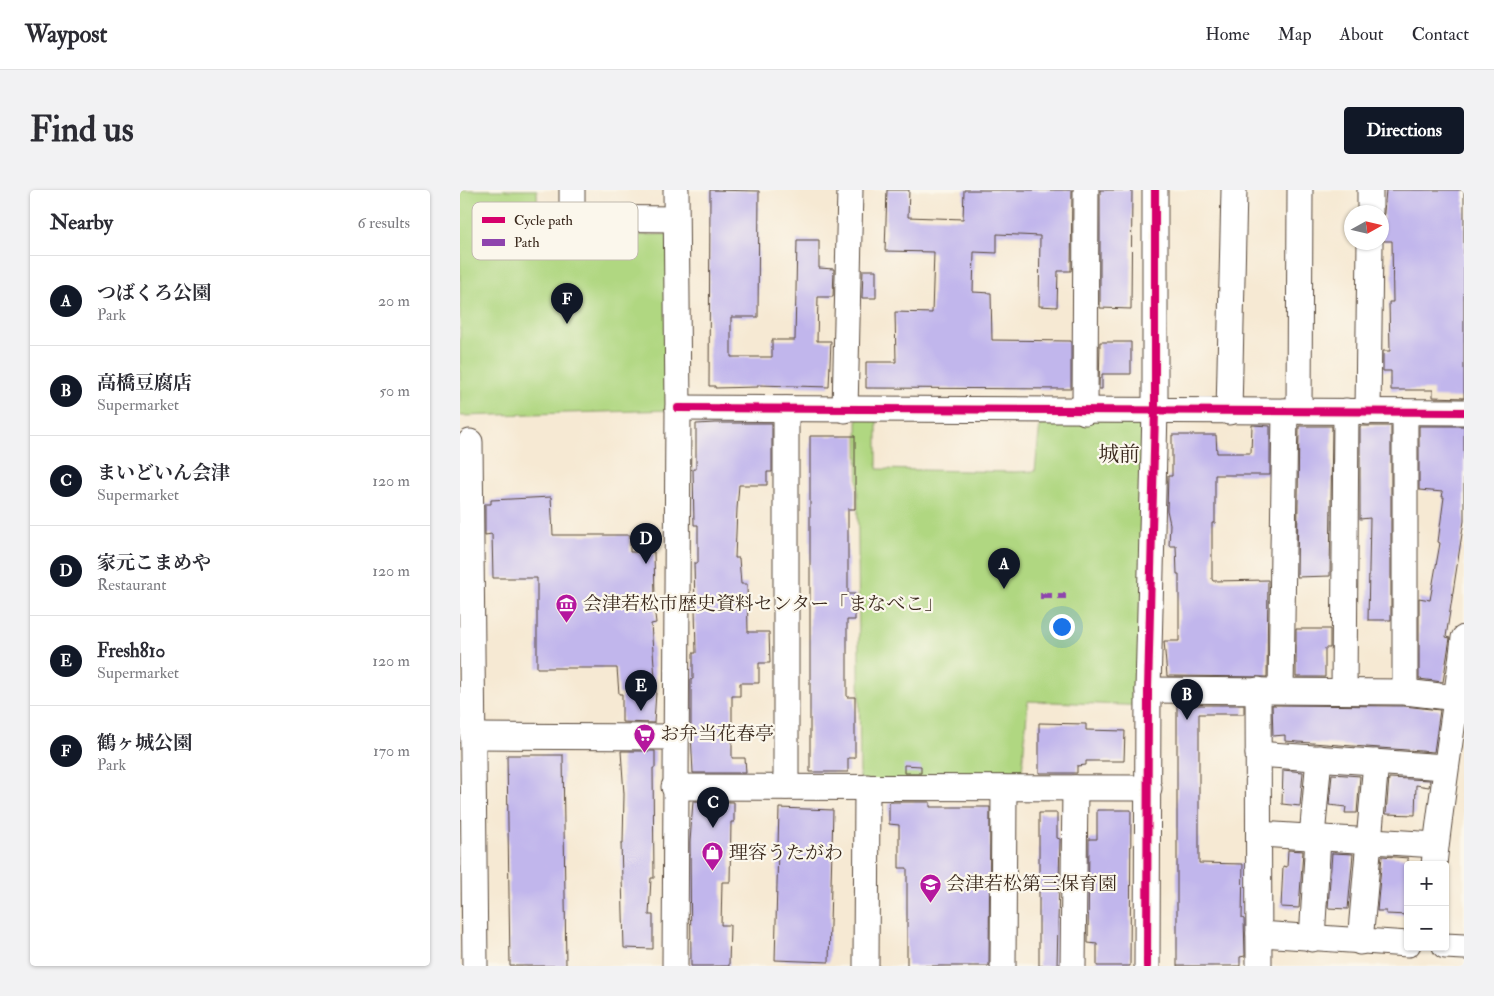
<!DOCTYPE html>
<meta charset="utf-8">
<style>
:root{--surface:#fff;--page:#f2f2f3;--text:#2b2b33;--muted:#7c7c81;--line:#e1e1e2;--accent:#111827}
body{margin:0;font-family:"IM FELL Double Pica","Noto Serif JP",serif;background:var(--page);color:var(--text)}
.controls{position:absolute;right:15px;bottom:15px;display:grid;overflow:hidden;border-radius:5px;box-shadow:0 1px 4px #0004}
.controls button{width:45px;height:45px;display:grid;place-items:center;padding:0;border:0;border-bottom:1px solid var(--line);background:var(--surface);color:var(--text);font:25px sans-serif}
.compass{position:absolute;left:884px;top:15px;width:45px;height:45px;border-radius:50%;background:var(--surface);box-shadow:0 1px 4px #0004;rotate:82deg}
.you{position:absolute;left:601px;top:436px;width:18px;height:18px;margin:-12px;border:4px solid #fff;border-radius:50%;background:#1a73e8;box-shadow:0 0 0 8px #1a73e833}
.badge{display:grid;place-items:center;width:32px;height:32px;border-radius:50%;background:var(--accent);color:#fff;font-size:16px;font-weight:700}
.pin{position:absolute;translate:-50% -41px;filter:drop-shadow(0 1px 2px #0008)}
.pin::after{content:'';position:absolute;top:26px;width:18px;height:15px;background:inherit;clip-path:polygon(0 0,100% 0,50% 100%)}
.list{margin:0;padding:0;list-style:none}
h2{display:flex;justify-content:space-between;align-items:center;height:65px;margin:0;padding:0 20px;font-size:21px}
h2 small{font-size:16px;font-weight:400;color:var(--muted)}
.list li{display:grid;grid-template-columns:32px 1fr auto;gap:15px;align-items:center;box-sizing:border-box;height:90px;padding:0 20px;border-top:1px solid var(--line)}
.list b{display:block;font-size:19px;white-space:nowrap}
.list p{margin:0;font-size:16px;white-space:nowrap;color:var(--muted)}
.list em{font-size:16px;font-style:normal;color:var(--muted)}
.map{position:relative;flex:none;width:1004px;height:776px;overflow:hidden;border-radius:5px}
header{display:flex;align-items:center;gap:30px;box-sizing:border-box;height:70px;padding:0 25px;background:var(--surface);border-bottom:1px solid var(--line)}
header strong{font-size:24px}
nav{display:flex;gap:28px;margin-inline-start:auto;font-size:18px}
.intro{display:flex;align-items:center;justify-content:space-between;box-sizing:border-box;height:120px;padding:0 30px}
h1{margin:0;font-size:35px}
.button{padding:12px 22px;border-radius:5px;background:var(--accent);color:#fff;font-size:18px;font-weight:700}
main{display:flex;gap:30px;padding:0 30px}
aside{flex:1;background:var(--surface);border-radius:5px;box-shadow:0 1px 4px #0004}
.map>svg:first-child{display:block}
.green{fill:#b0d781;stroke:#768050}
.building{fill:#c1b6ec}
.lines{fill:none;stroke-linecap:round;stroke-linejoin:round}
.minor-casing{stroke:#574739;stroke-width:27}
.minor{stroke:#fff;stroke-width:25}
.quiet{stroke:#8e44ad;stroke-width:6;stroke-dasharray:12 6;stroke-linecap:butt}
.cycleway-casing{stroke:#fbf7ec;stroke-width:11}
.cycleway{stroke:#d6006c;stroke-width:8}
.labels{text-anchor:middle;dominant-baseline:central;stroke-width:4.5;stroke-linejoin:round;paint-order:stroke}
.poi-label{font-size:19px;fill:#3b2a1e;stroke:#fbf7ec;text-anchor:start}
.quarter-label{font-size:21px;fill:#3b2a1e;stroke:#fbf7ec}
.key{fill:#fbf7ec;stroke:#c1baae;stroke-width:1}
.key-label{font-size:14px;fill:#3b2a1e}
</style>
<header>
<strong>Waypost</strong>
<nav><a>Home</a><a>Map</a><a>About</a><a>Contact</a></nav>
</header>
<div class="intro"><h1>Find us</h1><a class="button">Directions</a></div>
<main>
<aside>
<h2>Nearby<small>6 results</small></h2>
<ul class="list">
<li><span class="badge">A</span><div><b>つばくろ公園</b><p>Park</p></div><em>20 m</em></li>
<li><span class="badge">B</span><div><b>高橋豆腐店</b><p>Supermarket</p></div><em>50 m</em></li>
<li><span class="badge">C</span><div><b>まいどいん会津</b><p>Supermarket</p></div><em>120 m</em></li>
<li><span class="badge">D</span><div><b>家元こまめや</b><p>Restaurant</p></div><em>120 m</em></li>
<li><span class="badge">E</span><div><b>Fresh810</b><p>Supermarket</p></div><em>120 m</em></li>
<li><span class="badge">F</span><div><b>鶴ヶ城公園</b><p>Park</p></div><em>170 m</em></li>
</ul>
</aside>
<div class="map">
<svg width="1004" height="776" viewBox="0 0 1004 776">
<rect width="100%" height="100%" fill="#fbf7ec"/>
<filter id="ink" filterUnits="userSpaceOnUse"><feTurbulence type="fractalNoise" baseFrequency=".02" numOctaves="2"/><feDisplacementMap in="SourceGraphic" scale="10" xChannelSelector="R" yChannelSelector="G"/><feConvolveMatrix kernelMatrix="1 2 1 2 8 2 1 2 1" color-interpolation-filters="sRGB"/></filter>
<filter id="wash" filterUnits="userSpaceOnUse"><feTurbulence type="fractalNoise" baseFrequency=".0096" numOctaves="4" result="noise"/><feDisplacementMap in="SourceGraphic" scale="20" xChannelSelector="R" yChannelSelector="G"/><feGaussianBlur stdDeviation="1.12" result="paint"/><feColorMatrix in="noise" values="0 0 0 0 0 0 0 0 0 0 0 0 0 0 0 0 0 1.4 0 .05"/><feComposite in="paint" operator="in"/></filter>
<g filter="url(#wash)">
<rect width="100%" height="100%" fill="#f6e9d3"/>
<g class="green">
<polygon points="0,0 77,0 78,48 213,44 214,220 0,226"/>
<polygon points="397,223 417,225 417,279 554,282 575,281 581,225 680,228 690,244 687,516 568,511 561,595 400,594"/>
</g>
<g id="blocks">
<g class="building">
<polygon points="250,0 299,1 298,127 271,127 271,167 312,167 312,150 335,150 337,50 359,50 359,78 374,79 373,107 358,107 357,151 371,151 369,197 298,195 298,197 255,198 255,196 249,196"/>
<polygon points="427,0 449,0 448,27 503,29 504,0 612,0 611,81 598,81 597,117 579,116 580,46 537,44 537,63 514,62 513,102 531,103 532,150 611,151 611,199 406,198 406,172 436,172 435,122 472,123 474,62 425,61"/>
<polygon points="640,0 672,0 671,119 640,118"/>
<polygon points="926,0 1004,0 1004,208 973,207 973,200 931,200 931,181 923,181 923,161 930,161 929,112 933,112 932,51 924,51 922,44"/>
<polygon points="403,80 416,80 416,108 402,108"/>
<polygon points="640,152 671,152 671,184 642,184 642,199 639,199"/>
<polygon points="255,233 312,233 312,282 307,282 307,295 279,295 277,319 275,368 279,368 281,394 287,394 288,442 309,442 310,473 299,473 299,493 280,493 280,506 272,506 272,568 285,568 286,583 233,583 231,544 231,489 233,489 233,463 236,463 234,373 238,373 238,335 234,335 233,279 236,279 236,234"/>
<polygon points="792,235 810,236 810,285 755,285 755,333 752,333 752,389 753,391 808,390 807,487 707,486 704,451 719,451 719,384 717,384 716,356 709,356 710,334 707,320 708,286 712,286 712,245 756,245 757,263 791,263"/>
<polygon points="839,236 872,236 870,386 837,387"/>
<polygon points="900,236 931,236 931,430 908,430 910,328 900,329"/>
<polygon points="959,236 1004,236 1004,331 986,447 990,448 983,492 959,489 959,408 970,410 980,353 978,352 984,307 982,307 983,302 959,300"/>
<polygon points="350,246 395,246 395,319 388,319 388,404 395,404 395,430 387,430 387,507 395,507 395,568 388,568 388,582 350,582"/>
<polygon points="91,307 93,345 170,345 170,362 194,362 195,407 193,407 196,433 191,434 196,502 194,533 162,532 162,504 159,504 157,478 77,478 77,388 33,388 32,344 25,345 25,314 31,314 31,310"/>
<polygon points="836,439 870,439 870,458 865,458 865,487 836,487"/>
<polygon points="717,515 784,515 784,524 739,524 739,673 783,674 782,728 784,729 785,766 780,767 780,776 717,776"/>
<polygon points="812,515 944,516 980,520 974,562 825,551 825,545 813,546"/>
<polygon points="579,533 626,534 626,540 665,541 664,571 626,571 626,575 617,576 617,583 579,583"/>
<polygon points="161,561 195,561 195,578 193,578 194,688 191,688 189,725 193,725 193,759 164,758 161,653 163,653 164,604"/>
<polygon points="47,565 103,565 106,776 50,776"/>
<polygon points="444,575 461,576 461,583 444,583"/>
<polygon points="823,580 843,582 840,616 822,614"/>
<polygon points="872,584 900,586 897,623 885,623 886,617 869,615"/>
<polygon points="929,588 970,590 969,597 956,595 955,625 926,624"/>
<polygon points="233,611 274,612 274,632 271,632 270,692 262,692 261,735 270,735 269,776 231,776 230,652"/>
<polygon points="429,612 470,612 470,617 530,617 529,776 447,776 447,678 439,678 439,635 429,634"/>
<polygon points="319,618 373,620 369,772 315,770"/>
<polygon points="637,620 671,620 670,776 637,776 637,754 628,753 629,649 637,649"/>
<polygon points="579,623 597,623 597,648 600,649 597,776 579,776"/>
<polygon points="828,660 843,661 839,718 821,717 823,676 827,677"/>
<polygon points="872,663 893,664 888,719 868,718"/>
<polygon points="922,666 948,668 948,725 926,724 926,721 917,721"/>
</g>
</g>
</g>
<g filter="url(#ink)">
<use href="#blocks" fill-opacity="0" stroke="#574739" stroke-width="1"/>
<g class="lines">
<defs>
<g id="minor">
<polyline points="112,0 112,28 215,29"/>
<polyline points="910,22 910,0"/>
<polyline points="218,218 1004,222"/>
<polyline points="385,220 390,0"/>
<polyline points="839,221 840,0"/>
<polyline points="625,222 626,0"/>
<polyline points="769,222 774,0"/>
<polyline points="908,222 910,52"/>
<polyline points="945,222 945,502"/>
<polyline points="10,252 15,776"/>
<polyline points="688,500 945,502 997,508"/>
<polyline points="798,500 799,776"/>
<polyline points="821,500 825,221"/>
<polyline points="884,501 886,221"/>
<polyline points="13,546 215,547"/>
<polyline points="798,564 985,577"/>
<polyline points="214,597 689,598"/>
<polyline points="326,597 326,219"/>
<polyline points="799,644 976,655"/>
<polyline points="852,647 859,568"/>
<path d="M974,675C982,599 995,524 1004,448"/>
<polyline points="799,744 948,754"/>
<polyline points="852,749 858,648"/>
<polyline points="900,752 916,572"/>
<polyline points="985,756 1004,757"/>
<polyline points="215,776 218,218 216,0"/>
<polyline points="406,776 407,597"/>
<polyline points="543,776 544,598"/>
<polyline points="613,776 615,598"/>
<polyline points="687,776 688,500 695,221 695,0"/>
</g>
</defs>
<use href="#minor" class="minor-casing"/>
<use href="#minor" class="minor"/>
<polyline class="quiet" points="580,406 606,406"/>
<defs>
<g id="cycleway">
<polyline points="218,218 1004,222"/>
<polyline points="687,776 688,500 695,221 695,0"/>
</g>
</defs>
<use href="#cycleway" class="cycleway-casing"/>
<use href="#cycleway" class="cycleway"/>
</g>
</g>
<defs>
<symbol id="museum-pin" viewBox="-11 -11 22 30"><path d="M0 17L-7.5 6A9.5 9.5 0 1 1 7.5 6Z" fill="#b5179e" stroke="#fbf7ec"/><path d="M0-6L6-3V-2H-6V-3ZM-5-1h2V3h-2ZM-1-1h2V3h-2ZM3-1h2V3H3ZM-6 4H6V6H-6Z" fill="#fff"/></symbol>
<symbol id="supermarket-pin" viewBox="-11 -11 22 30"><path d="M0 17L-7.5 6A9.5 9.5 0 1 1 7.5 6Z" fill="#b5179e" stroke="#fbf7ec"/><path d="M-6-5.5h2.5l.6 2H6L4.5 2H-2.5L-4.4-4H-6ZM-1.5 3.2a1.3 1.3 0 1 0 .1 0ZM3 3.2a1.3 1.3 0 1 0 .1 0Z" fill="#fff"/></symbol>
<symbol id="shop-pin" viewBox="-11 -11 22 30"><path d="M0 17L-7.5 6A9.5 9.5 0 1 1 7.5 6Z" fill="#b5179e" stroke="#fbf7ec"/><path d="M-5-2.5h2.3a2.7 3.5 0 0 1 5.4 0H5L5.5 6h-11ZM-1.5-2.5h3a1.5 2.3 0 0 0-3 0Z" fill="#fff"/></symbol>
<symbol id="school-pin" viewBox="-11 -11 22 30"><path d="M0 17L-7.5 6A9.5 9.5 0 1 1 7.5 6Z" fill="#b5179e" stroke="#fbf7ec"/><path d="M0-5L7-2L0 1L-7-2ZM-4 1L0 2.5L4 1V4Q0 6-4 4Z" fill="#fff"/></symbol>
</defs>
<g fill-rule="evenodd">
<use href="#museum-pin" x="94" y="402" width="25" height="34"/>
<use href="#supermarket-pin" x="172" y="532" width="25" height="34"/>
<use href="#shop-pin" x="240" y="650" width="25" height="34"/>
<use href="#school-pin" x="458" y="682" width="25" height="34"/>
</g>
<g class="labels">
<g class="poi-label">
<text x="123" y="414">会津若松市歴史資料センター「まなべこ」</text>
<text x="200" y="544">お弁当花春亭</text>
<text x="269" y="663">理容うたがわ</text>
<text x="486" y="694">会津若松第三保育園</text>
</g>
<g class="quarter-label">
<text x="659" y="264">城前</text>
</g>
</g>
<rect x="12" y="12" width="166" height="58" rx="8" class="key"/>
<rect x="22" y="27" width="23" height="6" fill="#d6006c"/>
<rect x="22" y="49" width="23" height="7" fill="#8e44ad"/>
<g class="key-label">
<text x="54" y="35">Cycle path</text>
<text x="54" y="57">Path</text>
</g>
</svg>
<div class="controls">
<button>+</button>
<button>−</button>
</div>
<svg class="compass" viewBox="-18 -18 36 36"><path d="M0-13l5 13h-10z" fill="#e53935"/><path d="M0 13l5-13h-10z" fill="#7c7c81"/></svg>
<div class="you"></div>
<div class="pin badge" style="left:544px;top:399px">A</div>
<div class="pin badge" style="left:727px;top:530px">B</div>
<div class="pin badge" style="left:253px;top:638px">C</div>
<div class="pin badge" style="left:186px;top:374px">D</div>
<div class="pin badge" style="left:181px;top:521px">E</div>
<div class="pin badge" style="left:107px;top:134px">F</div>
</div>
</main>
